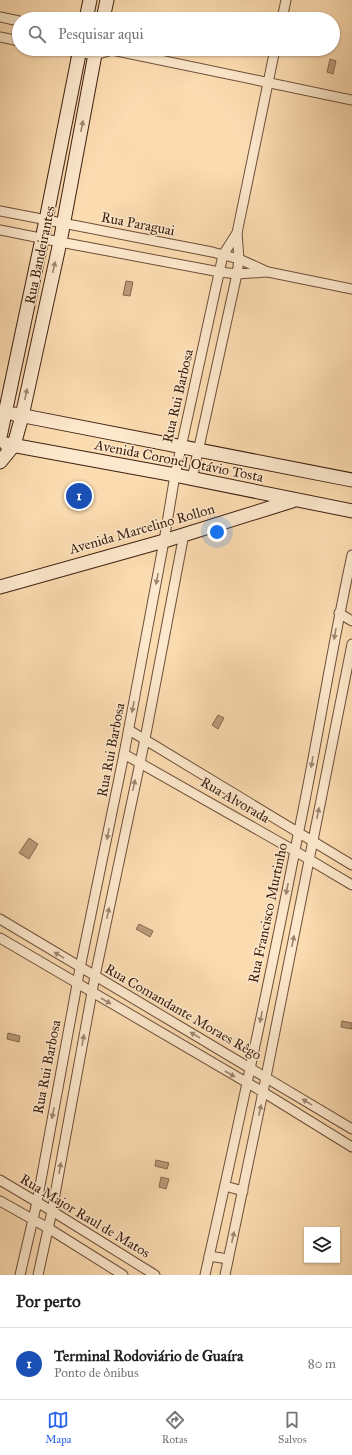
<!DOCTYPE html>
<html lang="pt">
<meta charset="utf-8">
<style>
:root{--surface:#fff;--page:#f6f6f6;--text:#222;--muted:#767676;--line:#e0e0e0;--accent:#2563eb}
body{margin:0;font-family:"IM FELL Great Primer",serif;background:var(--page);color:var(--text)}
.controls{position:absolute;right:12px;bottom:12px;display:grid;overflow:hidden;border-radius:0px;box-shadow:0 1px 3px #0004}
.controls button{width:36px;height:36px;display:grid;place-items:center;padding:0;border:0;border-bottom:1px solid var(--line);background:var(--surface);color:var(--text);font:20px sans-serif}
.you{position:absolute;left:217px;top:532px;width:14px;height:14px;margin:-10px;border:3px solid #fff;border-radius:50%;background:#1a73e8;box-shadow:0 0 0 6px #1a73e833}
.badge{display:grid;place-items:center;width:26px;height:26px;border-radius:50%;background:var(--accent);color:#fff;font-size:13px;font-weight:700}
.pin{position:absolute;translate:-50% -50%;border:2px solid #fff;box-shadow:0 1px 4px #0006}
.list{margin:0;padding:0;list-style:none}
h2{display:flex;justify-content:space-between;align-items:center;height:52px;margin:0;padding:0 16px;font-size:17px}
h2 small{font-size:13px;font-weight:400;color:var(--muted)}
.list li{display:grid;grid-template-columns:26px 1fr auto;gap:12px;align-items:center;box-sizing:border-box;height:72px;padding:0 16px;border-top:1px solid var(--line)}
.list b{display:block;font-size:15px;white-space:nowrap}
.list p{margin:0;font-size:13px;white-space:nowrap;color:var(--muted)}
.list em{font-size:13px;font-style:normal;color:var(--muted)}
.icon{flex:none;width:22px;height:22px;fill:none;stroke:currentColor;stroke-width:2;stroke-linecap:round;stroke-linejoin:round}
.map{position:relative;flex:none;width:352px;height:1275px;overflow:hidden}
.search{position:absolute;background:var(--surface);box-shadow:0 1px 3px #0004;left:12px;right:12px;top:12px;height:44px;display:flex;align-items:center;gap:10px;box-sizing:border-box;padding:0 14px;border-radius:22px;color:var(--muted);font-size:15px}
.sheet{height:124px;background:var(--surface)}
nav{display:flex;justify-content:space-around;align-items:center;box-sizing:border-box;height:56px;border-top:1px solid var(--line);background:var(--surface);font-size:11px;color:var(--muted)}
nav a{display:grid;justify-items:center;gap:2px}
nav .on{color:var(--accent)}
.map>svg:first-child{display:block}
.water{fill:#bb9b7a;stroke:#896a50}
.lines{fill:none;stroke-linecap:round;stroke-linejoin:round}
.street-casing{stroke:#6e4f39;stroke-width:11}
.secondary-casing{stroke:#3f2011;stroke-width:15}
.street{stroke:#fce8cc;stroke-width:9}
.secondary{stroke:#fce8cc;stroke-width:13}
.oneway{fill:#9e846e}
.labels{text-anchor:middle;dominant-baseline:central;stroke-width:3;stroke-linejoin:round;paint-order:stroke}
.street-label{font-size:14px;fill:#3f2011;stroke:#fce8cc}
</style>
<div class="map">
<svg width="352" height="1275" viewBox="0 0 352 1275">
<rect width="100%" height="100%" fill="#fbdbb0"/>
<filter id="stains"><feTurbulence type="fractalNoise" baseFrequency=".005" numOctaves="4"/><feColorMatrix values="0 0 0 0 .2 0 0 0 0 .09 0 0 0 0 .02 0 0 0 .5 -.17"/></filter>
<radialGradient id="worn" r=".72"><stop offset=".6" stop-color="#630" stop-opacity="0"/><stop offset="1" stop-color="#630" stop-opacity=".3"/></radialGradient>
<g class="water">
<polygon points="330,59 336,61 333,74 327,72"/>
<polygon points="126,281 133,282 130,296 123,295"/>
<polygon points="218,715 224,718 218,729 212,725"/>
<polygon points="29,838 38,844 29,859 19,853"/>
<polygon points="139,924 153,931 150,937 136,929"/>
<polygon points="342,1021 352,1023 352,1029 341,1027"/>
<polygon points="8,1033 20,1036 19,1042 7,1039"/>
<polygon points="156,1160 169,1163 167,1169 155,1166"/>
<polygon points="161,1177 169,1179 166,1189 159,1187"/>
</g>
<g class="lines">
<defs>
<g id="street">
<polyline points="0,17 19,21"/>
<polyline points="282,19 286,0"/>
<polyline points="0,37 19,41"/>
<polyline points="61,49 95,55 112,50 352,100"/>
<polyline points="0,211 212,252 239,259 268,272 352,289"/>
<polyline points="0,230 60,242 220,272 237,274 267,272"/>
<polyline points="192,479 237,274 239,259 237,233 275,49"/>
<polyline points="339,613 352,621"/>
<polyline points="129,730 352,865"/>
<polyline points="124,754 295,851 352,885"/>
<path d="M0,919C117,990 235,1058 352,1129"/>
<polyline points="0,938 263,1092 352,1147"/>
<polyline points="0,1180 52,1211 155,1275"/>
<polyline points="225,1186 243,1191"/>
<polyline points="0,1201 48,1228 123,1275"/>
<polyline points="209,1256 228,1259"/>
<polyline points="20,1275 37,1202 80,968 124,754 164,541 175,475 223,255 237,233"/>
<polyline points="38,1275 52,1211 95,976 145,739 184,534"/>
<path d="M205,1275C238,1127 270,979 299,830C318,739 332,646 352,555"/>
<polyline points="225,1275 263,1092 352,644"/>
</g>
<g id="secondary">
<polyline points="86,19 90,0"/>
<polyline points="103,19 107,0"/>
<polyline points="14,414 352,480"/>
<polyline points="0,437 46,220 80,49"/>
<polyline points="6,444 175,475 352,511"/>
<polyline points="0,462 14,445 22,416 60,242 96,49"/>
<polyline points="0,587 164,541 292,501"/>
</g>
</defs>
<use href="#street" class="street-casing"/>
<use href="#secondary" class="secondary-casing"/>
<use href="#street" class="street"/>
<use href="#secondary" class="secondary"/>
</g>
<defs><path id="oneway-solid" d="M-6-.8H1V-3.2L6.5 0L1 3.2V.8H-6Z"/></defs>
<g class="oneway">
<use href="#oneway-solid" transform="translate(82 126) rotate(-79)"/>
<use href="#oneway-solid" transform="translate(54 267) rotate(-78)"/>
<use href="#oneway-solid" transform="translate(26 394) rotate(-78)"/>
<use href="#oneway-solid" transform="translate(157 579) rotate(101)"/>
<use href="#oneway-solid" transform="translate(335 634) rotate(100)"/>
<use href="#oneway-solid" transform="translate(133 707) rotate(101)"/>
<use href="#oneway-solid" transform="translate(312 762) rotate(100)"/>
<use href="#oneway-solid" transform="translate(134 785) rotate(-78)"/>
<use href="#oneway-solid" transform="translate(318 813) rotate(-79)"/>
<use href="#oneway-solid" transform="translate(108 834) rotate(101)"/>
<use href="#oneway-solid" transform="translate(287 889) rotate(101)"/>
<use href="#oneway-solid" transform="translate(108 913) rotate(-78)"/>
<use href="#oneway-solid" transform="translate(293 941) rotate(-79)"/>
<use href="#oneway-solid" transform="translate(59 955) rotate(-149)"/>
<use href="#oneway-solid" transform="translate(106 1001) rotate(30)"/>
<use href="#oneway-solid" transform="translate(261 1017) rotate(101)"/>
<use href="#oneway-solid" transform="translate(195 1035) rotate(-149)"/>
<use href="#oneway-solid" transform="translate(83 1040) rotate(-80)"/>
<use href="#oneway-solid" transform="translate(230 1074) rotate(30)"/>
<use href="#oneway-solid" transform="translate(307 1102) rotate(-148)"/>
<use href="#oneway-solid" transform="translate(260 1110) rotate(-78)"/>
<use href="#oneway-solid" transform="translate(53 1113) rotate(101)"/>
<use href="#oneway-solid" transform="translate(60 1168) rotate(-80)"/>
<use href="#oneway-solid" transform="translate(233 1237) rotate(-78)"/>
</g>
<g class="labels">
<g class="street-label">
<text transform="translate(138 224) rotate(11)">Rua Paraguai</text>
<text transform="translate(40 255) rotate(-78)">Rua Bandeirantes</text>
<text transform="translate(178 396) rotate(-77)">Rua Rui Barbosa</text>
<text transform="translate(179 461) rotate(11)">Avenida Coronel Otávio Tosta</text>
<text transform="translate(142 529) rotate(-16)">Avenida Marcelino Rollon</text>
<text transform="translate(111 750) rotate(-79)">Rua Rui Barbosa</text>
<text transform="translate(235 800) rotate(30)">Rua Alvorada</text>
<text transform="translate(268 913) rotate(-78)">Rua Francisco Murtinho</text>
<text transform="translate(183 1012) rotate(30)">Rua Comandante Moraes Rêgo</text>
<text transform="translate(47 1067) rotate(-79)">Rua Rui Barbosa</text>
<text transform="translate(85 1216) rotate(31)">Rua Major Raul de Matos</text>
</g>
</g>
<rect width="100%" height="100%" filter="url(#stains)"/>
<rect width="100%" height="100%" fill="url(#worn)"/>
</svg>
<div class="controls">
<button><svg class="icon" aria-label="layers" viewBox="0 0 24 24"><path d="M12 4l9 5-9 5-9-5zM3 14l9 5 9-5"/></svg></button>
</div>
<div class="you"></div>
<div class="pin badge" style="left:79px;top:496px;background:#1a4fb4">1</div>
<div class="search"><svg class="icon" aria-label="search" viewBox="0 0 24 24"><circle cx="10" cy="10" r="6"/><path d="M15 15l6 6"/></svg>Pesquisar aqui</div>
</div>
<section class="sheet">
<h2>Por perto<small></small></h2>
<ul class="list">
<li><span class="badge" style="background:#1a4fb4">1</span><div><b>Terminal Rodoviário de Guaíra</b><p>Ponto de ônibus</p></div><em>80 m</em></li>
</ul>
</section>
<nav>
<a class="on"><svg class="icon" aria-label="map" viewBox="0 0 24 24"><path d="M3 6l6-2 6 2 6-2v14l-6 2-6-2-6 2zM9 4v14M15 6v14"/></svg>Mapa</a>
<a><svg class="icon" aria-label="directions" viewBox="0 0 24 24"><path d="M12 3l9 9-9 9-9-9zM9 14v-3h6M13 9l2 2-2 2"/></svg>Rotas</a>
<a><svg class="icon" aria-label="saved" viewBox="0 0 24 24"><path d="M7 4h10v16l-5-4-5 4z"/></svg>Salvos</a>
</nav>
